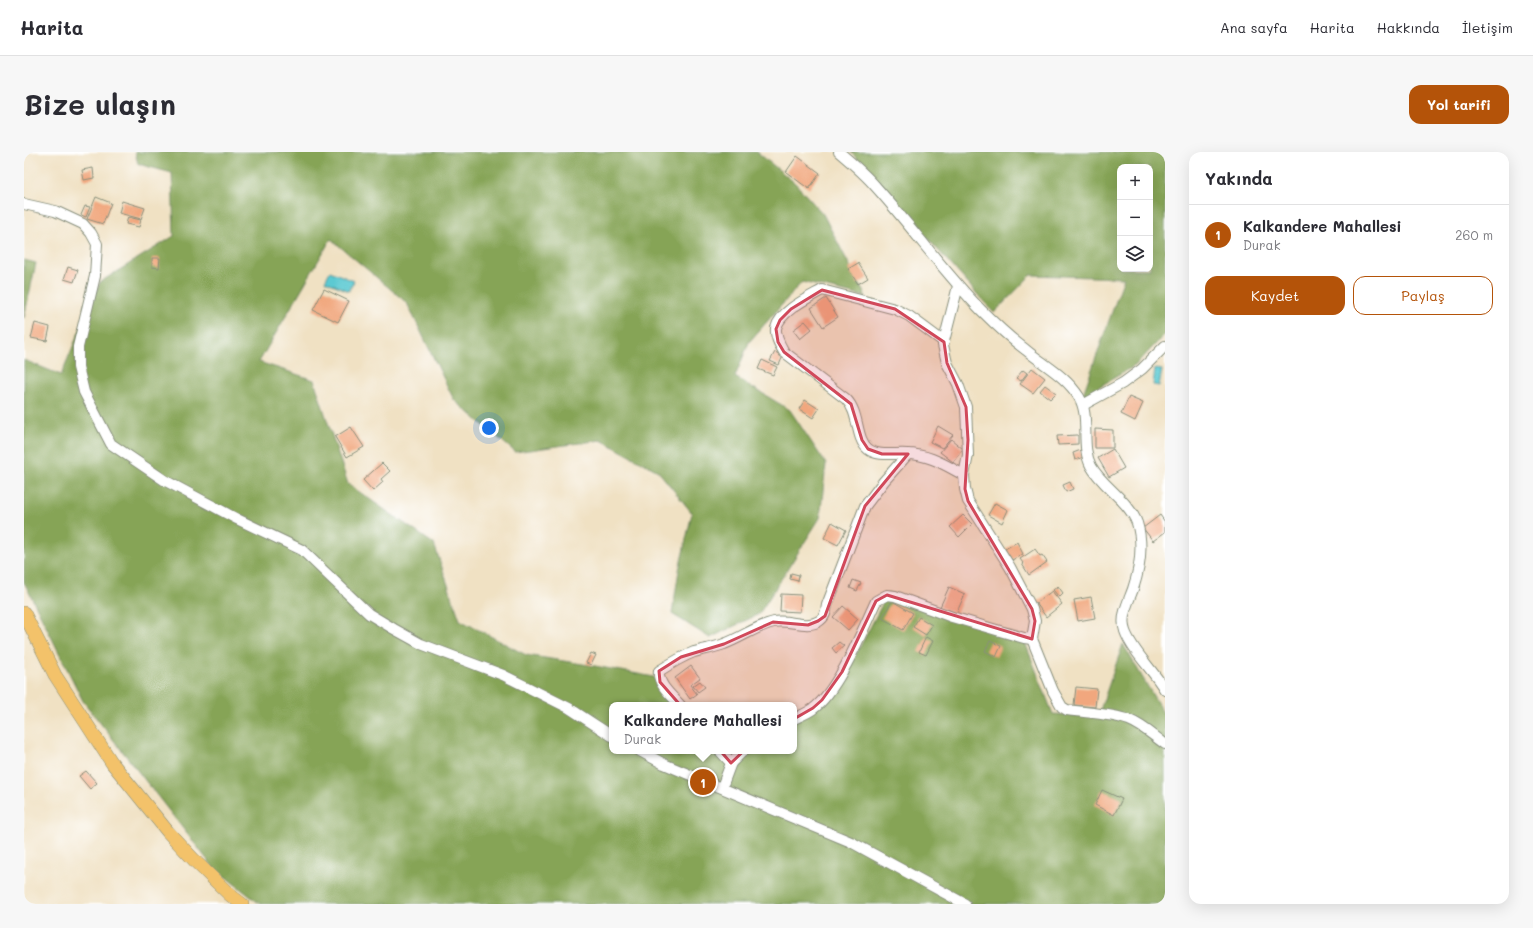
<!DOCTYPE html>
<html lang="tr">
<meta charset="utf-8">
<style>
:root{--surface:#fff;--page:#f7f7f7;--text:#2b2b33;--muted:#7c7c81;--line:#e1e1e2;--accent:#b45309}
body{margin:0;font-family:Mali,sans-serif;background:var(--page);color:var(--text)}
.controls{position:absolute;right:12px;top:12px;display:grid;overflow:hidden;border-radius:8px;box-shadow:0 4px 16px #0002}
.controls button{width:36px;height:36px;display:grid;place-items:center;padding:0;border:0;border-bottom:1px solid var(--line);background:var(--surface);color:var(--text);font:20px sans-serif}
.you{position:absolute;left:465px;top:276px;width:14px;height:14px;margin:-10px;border:3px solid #fff;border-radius:50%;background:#1a73e8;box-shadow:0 0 0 6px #1a73e833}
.badge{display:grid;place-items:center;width:26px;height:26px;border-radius:50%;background:var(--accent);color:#fff;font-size:13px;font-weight:700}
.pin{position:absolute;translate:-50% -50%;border:2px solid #fff;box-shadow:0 1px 4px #0006}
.popup{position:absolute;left:585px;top:550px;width:188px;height:52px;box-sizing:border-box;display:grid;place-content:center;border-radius:8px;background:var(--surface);filter:drop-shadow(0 1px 3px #0005);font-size:13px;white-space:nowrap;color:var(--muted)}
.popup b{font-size:15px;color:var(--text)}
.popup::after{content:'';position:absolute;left:50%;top:100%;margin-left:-8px;border:8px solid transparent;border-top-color:var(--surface)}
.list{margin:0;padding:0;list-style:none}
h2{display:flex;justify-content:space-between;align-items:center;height:52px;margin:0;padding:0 16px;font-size:17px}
h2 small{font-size:13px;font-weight:400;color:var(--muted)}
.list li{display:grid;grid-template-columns:26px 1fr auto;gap:12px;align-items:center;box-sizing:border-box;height:60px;padding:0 16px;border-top:1px solid var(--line)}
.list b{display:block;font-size:15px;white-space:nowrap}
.list p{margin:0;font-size:13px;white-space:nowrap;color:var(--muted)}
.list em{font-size:13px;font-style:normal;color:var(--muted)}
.actions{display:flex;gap:8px;padding:12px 16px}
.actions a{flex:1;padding:9px 0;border:1px solid var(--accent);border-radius:12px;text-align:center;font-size:14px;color:var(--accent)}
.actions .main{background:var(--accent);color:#fff}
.icon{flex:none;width:22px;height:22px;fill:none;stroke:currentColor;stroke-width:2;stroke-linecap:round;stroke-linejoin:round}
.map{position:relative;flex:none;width:1141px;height:752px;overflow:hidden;border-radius:12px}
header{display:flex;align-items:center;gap:24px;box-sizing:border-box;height:56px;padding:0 20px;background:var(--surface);border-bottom:1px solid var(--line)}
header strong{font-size:19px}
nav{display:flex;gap:22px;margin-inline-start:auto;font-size:14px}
.intro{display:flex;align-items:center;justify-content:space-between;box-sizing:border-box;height:96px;padding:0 24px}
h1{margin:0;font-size:28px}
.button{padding:10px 18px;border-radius:12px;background:var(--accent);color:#fff;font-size:14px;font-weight:700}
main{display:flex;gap:24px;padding:0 24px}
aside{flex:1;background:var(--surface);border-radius:12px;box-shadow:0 4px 16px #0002}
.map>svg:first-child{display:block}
.forest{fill:#86a457;stroke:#527046;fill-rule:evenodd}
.water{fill:#5cc9d2;stroke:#3e8383}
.building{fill:#f1a77e}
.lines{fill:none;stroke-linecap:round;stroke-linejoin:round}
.minor-casing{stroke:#888f7c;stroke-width:12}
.major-casing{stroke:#888f7c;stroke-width:14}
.minor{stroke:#fff;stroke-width:10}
.major{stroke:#f3c26a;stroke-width:13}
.marked{fill:#d1495b;fill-opacity:0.2;stroke:#d1495b;stroke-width:3;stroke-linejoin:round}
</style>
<header>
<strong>Harita</strong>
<nav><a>Ana sayfa</a><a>Harita</a><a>Hakkında</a><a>İletişim</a></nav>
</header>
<div class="intro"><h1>Bize ulaşın</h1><a class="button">Yol tarifi</a></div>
<main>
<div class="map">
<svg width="1141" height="752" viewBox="0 0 1141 752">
<rect width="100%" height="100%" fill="#fff"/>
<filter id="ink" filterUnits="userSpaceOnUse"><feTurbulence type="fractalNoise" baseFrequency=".025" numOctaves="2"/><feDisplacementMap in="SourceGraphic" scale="8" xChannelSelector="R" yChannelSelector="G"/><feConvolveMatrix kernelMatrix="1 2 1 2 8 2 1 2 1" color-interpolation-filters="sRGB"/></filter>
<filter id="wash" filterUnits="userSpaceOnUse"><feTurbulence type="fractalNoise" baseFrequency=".012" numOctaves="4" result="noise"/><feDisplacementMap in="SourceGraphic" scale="16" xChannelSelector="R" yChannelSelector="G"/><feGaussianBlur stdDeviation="0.9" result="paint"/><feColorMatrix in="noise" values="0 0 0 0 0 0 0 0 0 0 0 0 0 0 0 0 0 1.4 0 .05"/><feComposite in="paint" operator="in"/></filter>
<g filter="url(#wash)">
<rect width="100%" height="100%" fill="#f0e1c3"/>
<g class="forest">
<polygon points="111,0 733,0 771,31 799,62 842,145 778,130 725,190 711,225 766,258 802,312 796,366 735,462 686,486 648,462 655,418 668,361 634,319 577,288 491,300 430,248 383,151 307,87 235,210 290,228 324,332 410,392 436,468 502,503 571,514 630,525 655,553 588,553 588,599 697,599 702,603 710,599 770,599 770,566 816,533 864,441 999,485 1029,562 1074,564 1099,492 1141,564 1141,752 236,752 189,715 59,549 0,430 0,208 37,223 76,130 150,84 148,21 114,12"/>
<path d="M827,0H1141V182L1112,213L1058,245L1100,126L1007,123L970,161ZM1096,15H1126V117H1096Z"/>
<polygon points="0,108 12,111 0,166"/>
</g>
<g class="water">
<polygon points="306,119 330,129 325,139 301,129"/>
<polygon points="1131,217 1138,218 1135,234 1129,233"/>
</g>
<g id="blocks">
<g class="building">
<polygon points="773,4 796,21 785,37 762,20"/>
<polygon points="69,16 70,26 60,28 58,18"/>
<polygon points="72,45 87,51 79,72 63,67"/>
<polygon points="98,49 121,56 117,67 95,61"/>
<polygon points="61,54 66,55 62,65 57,63"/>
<polygon points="104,65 117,68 115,75 102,72"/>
<polygon points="128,106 136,106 135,116 128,115"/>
<polygon points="834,111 844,126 834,132 824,117"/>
<polygon points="44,115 54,118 50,130 40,127"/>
<polygon points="300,137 325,149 314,170 289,158"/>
<polygon points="802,146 814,165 799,175 787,156"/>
<polygon points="781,169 788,177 776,187 769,178"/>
<polygon points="11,171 26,175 23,189 7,186"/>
<polygon points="751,200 759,204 755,213 746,209"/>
<polygon points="738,208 753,215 749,223 734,217"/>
<polygon points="1008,216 1021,226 1009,241 996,232"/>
<polygon points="999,218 1003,221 997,229 992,226"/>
<polygon points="1021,233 1032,241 1026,247 1016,239"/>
<polygon points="1105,245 1119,251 1111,269 1097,262"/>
<polygon points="781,248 795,257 789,266 775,257"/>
<polygon points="914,274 929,283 918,296 906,290"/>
<polygon points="327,275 340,295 323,305 311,285"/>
<polygon points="1071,277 1089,278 1089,296 1071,296"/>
<polygon points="1054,283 1054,292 1034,293 1033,284"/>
<polygon points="927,287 939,297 929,310 916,300"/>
<polygon points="1089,297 1100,316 1085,325 1074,306"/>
<polygon points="1057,298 1060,305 1051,308 1049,301"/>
<polygon points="358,311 366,319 357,327 359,330 349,339 339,328"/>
<polygon points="1046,330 1049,337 1042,340 1039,333"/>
<polygon points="971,351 984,358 978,371 964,363"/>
<polygon points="939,363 948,372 935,385 926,375"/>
<polygon points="1136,363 1141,370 1141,380 1129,389 1119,376"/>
<polygon points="808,370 822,378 814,393 800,386"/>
<polygon points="993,390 999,402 988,408 981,397"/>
<polygon points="1011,397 1016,404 1018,403 1023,410 1005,423 998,412 999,411 996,407"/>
<polygon points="767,421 775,423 774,429 766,427"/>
<polygon points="829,428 837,431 833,439 826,436"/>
<polygon points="1034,434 1039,441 1035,445 1029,438"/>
<polygon points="925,435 941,442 932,462 916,455"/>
<polygon points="1028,439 1038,452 1022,465 1012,451"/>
<polygon points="757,442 777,443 776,460 756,459"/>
<polygon points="1067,445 1071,466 1054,469 1050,448"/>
<polygon points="868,449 889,461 879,478 858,466"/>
<polygon points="819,454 834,467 824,478 809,465"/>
<polygon points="895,465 908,473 902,483 889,475"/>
<polygon points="902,485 909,489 902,503 895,500"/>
<polygon points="966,489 977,494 972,505 961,499"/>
<polygon points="815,490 820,494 812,501 808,496"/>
<polygon points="567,501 572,503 567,513 562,511"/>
<polygon points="667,514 676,526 666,533 673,542 666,547 651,526"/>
<polygon points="676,529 681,535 674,540 669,534"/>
<polygon points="1052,535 1073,537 1071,555 1050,553"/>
<polygon points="62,619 73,631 66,637 55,624"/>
<polygon points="1078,638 1098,647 1090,663 1071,653"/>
</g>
</g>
</g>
<g filter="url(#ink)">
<use href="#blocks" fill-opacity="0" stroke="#888f7c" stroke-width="1"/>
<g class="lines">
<defs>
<g id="minor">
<path d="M815,0C828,11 841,22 852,35C888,75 919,119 957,158C971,172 986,186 1002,198C1020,213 1042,224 1055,245C1067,265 1056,293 1067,314C1078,334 1105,349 1113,371C1120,394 1116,416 1109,437C1104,451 1096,465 1101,479C1108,499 1130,519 1141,538"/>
<polyline points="0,52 31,59 59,72 67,81 73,92 71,124 54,195 54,215 60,240 87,292 140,328 213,367 278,398 345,462 370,477 397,492 479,523 545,556 588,584"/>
<path d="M934,134L919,193L923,211L934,232L942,255L944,303L940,323L941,337L944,349L986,415L1008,457L1011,469L1008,487L1029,539L1038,555L1043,558C1063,561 1086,561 1105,568C1118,573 1130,584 1141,592"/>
<path d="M920,190L885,164L871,157L798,138C784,146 756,159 752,176C751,185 756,193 760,200L822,247C836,261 831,286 844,297C854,305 871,301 883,302C904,302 921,313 940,323"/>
<polyline points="1059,253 1099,231 1118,217 1141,194"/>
<path d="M656,553C648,544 633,532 635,519C646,512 657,505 670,500C680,497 690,496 700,492C717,486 732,474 750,470C765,467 783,477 795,469C801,465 802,460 803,453L841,354L860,329L884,302"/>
<path d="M770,567C776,564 783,561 789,557C815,538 838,479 852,449L863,443L871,444L928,465L1000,486L1008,487"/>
<polyline points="616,599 640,612 827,690 941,752"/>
<polyline points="696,599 707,611"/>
<polyline points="698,635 707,611 719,599"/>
</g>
<polyline id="major" points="0,461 31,523 88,611 144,680 171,709 206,743 218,752"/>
</defs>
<use href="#minor" class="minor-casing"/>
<use href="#major" class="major-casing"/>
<use href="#minor" class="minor"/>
<use href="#major" class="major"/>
</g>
</g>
<path class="marked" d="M798,138L871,157L920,190L923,211L942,255L944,288L941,337L944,349L1008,457L1011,469L1008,487L863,443L852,449L818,520L798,548L789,556L728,591L707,611L636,530L635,519L657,505L700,492L749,470L784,473L794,469L801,464L841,354L884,302H858L844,297L838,288L827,252L760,200L754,190L752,177L756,168L767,157Z"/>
</svg>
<div class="controls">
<button>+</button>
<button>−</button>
<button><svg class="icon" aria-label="layers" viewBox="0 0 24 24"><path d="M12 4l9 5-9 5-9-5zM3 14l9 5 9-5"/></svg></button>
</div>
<div class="you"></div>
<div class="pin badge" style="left:679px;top:630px">1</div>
<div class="popup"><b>Kalkandere Mahallesi</b>Durak</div>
</div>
<aside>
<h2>Yakında<small></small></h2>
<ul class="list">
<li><span class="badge">1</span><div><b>Kalkandere Mahallesi</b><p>Durak</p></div><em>260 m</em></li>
</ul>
<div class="actions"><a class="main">Kaydet</a><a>Paylaş</a></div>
</aside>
</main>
